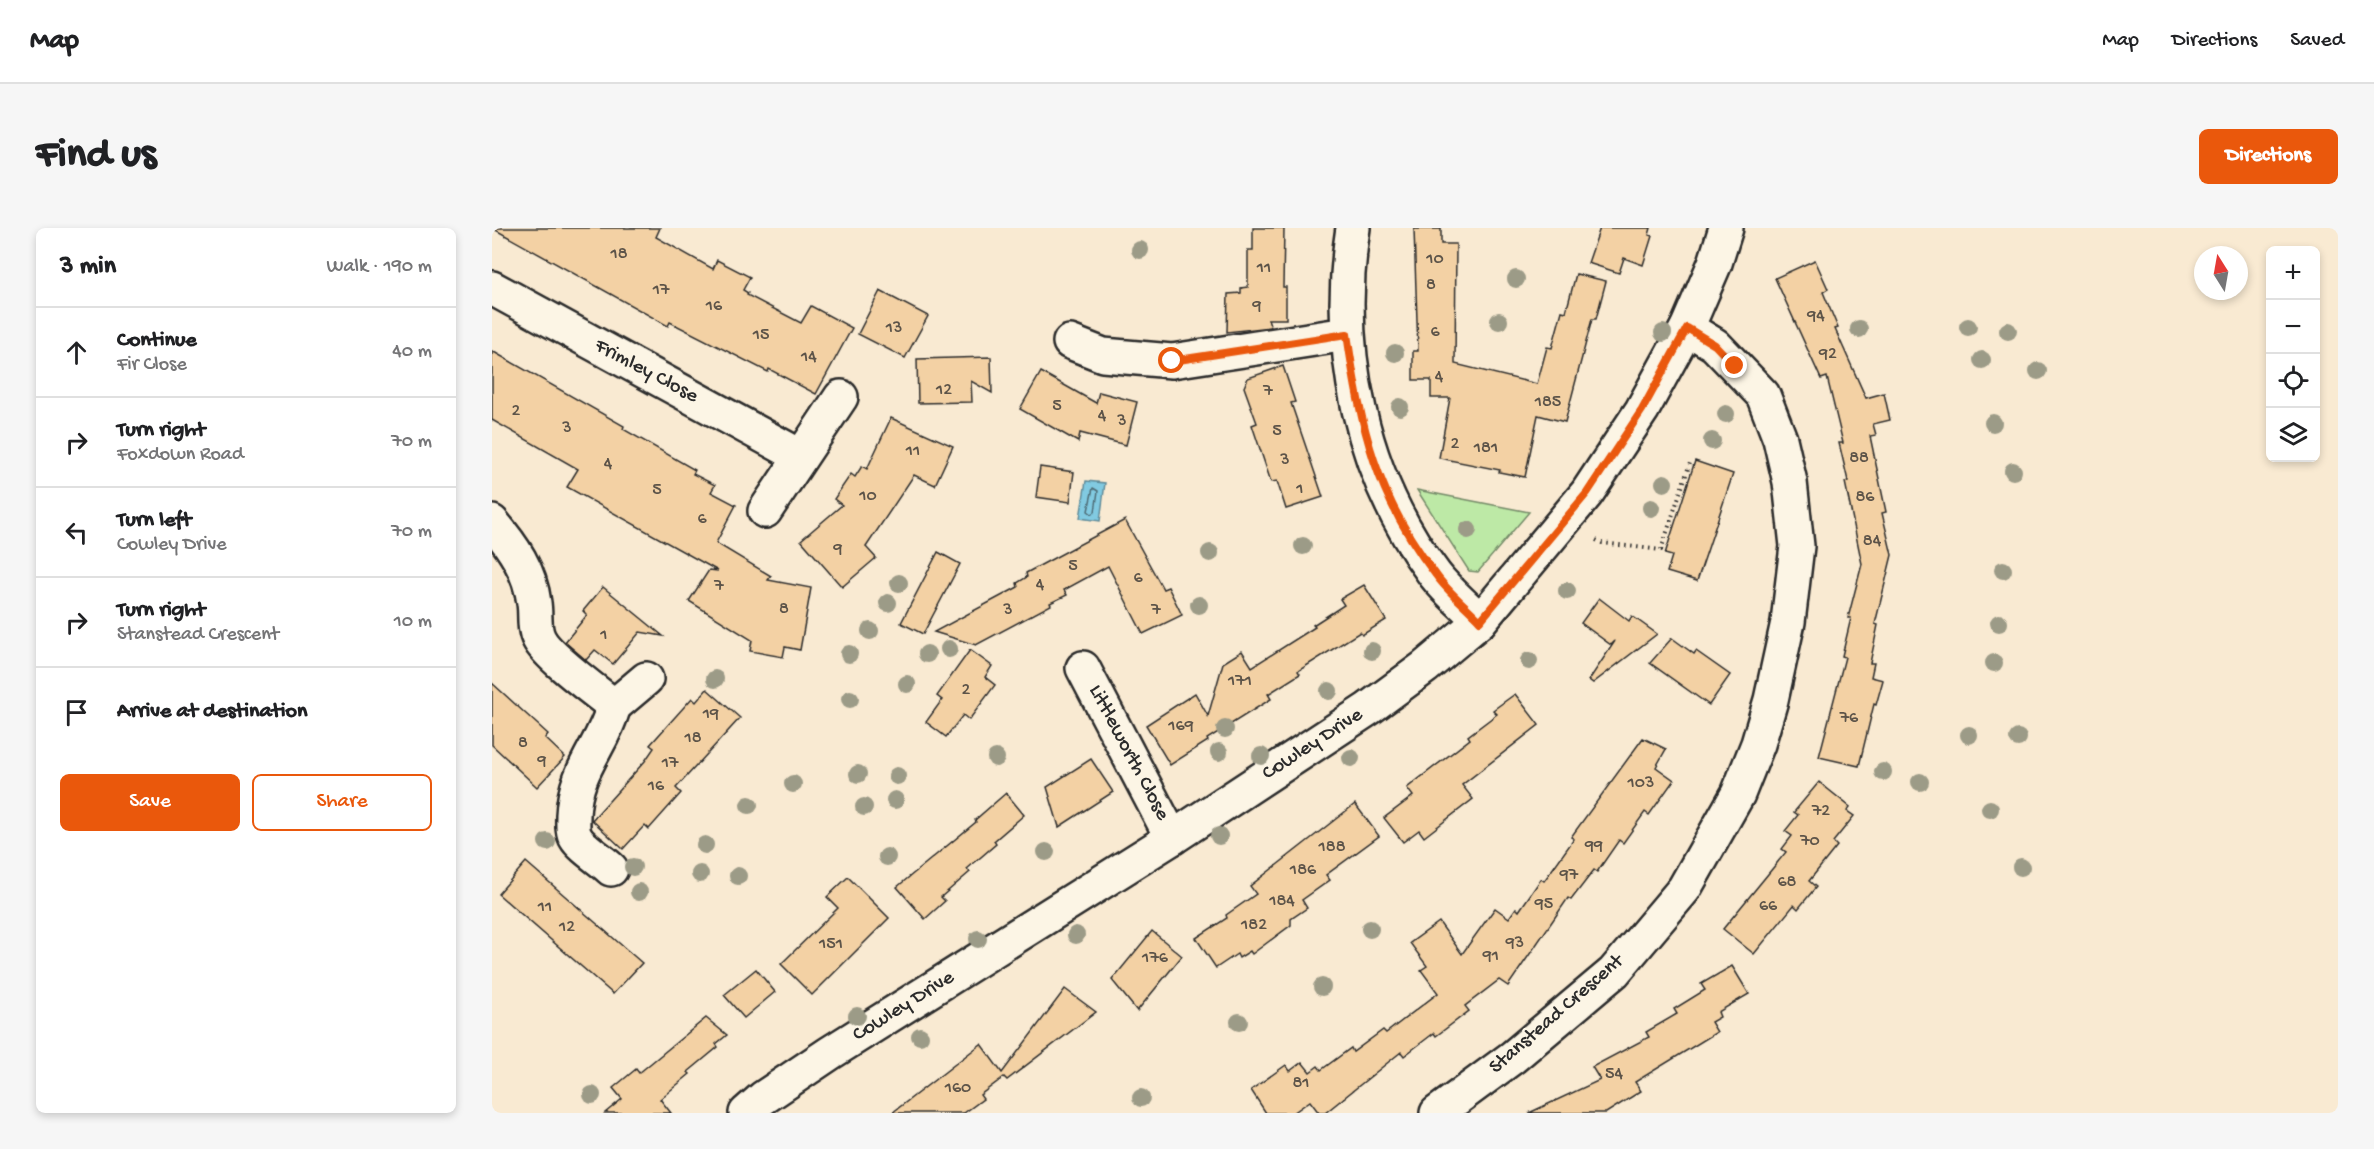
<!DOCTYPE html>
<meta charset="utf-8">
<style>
:root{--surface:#fff;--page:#f6f6f6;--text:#202124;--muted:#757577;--line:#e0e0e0;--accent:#ea580c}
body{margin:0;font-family:"Gochi Hand",sans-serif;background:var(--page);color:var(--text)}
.controls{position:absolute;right:18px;top:18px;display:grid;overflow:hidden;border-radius:9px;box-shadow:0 3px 9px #0003}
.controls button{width:54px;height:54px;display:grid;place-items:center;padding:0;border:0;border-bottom:2px solid var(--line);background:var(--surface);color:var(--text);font:30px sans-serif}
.compass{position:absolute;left:1702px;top:18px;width:54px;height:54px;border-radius:50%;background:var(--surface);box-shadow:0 3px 9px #0003;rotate:349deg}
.stop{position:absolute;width:18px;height:18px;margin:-14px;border:4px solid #ea580c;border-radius:50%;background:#fff}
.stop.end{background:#ea580c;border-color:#fff;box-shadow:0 2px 6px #0008}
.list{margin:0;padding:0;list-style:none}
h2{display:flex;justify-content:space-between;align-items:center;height:78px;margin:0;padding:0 24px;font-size:26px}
h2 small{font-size:20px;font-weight:400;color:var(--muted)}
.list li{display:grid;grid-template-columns:39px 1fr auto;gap:18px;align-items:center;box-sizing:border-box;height:90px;padding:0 24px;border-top:2px solid var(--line)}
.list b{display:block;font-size:22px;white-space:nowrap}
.list p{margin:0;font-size:20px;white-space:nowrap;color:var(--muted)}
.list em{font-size:20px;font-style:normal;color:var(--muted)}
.actions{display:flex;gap:12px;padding:18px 24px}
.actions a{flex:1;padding:14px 0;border:2px solid var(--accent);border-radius:9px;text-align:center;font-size:21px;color:var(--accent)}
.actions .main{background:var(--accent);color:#fff}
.icon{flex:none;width:33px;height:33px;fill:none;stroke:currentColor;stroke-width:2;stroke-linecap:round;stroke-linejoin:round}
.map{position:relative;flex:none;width:1846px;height:885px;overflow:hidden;border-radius:9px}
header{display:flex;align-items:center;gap:36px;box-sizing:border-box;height:84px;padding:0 30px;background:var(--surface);border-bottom:2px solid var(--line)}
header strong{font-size:28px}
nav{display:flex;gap:33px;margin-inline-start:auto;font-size:21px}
.intro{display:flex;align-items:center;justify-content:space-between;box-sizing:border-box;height:144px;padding:0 36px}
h1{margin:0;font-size:42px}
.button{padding:15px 27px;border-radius:9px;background:var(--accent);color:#fff;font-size:21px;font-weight:700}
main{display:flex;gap:36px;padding:0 36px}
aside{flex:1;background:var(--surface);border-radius:9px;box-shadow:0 3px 9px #0003}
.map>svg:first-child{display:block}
.green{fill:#bde9a6;stroke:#748a68;stroke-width:1.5}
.water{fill:#81cae1;stroke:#5f8a98;stroke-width:1.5}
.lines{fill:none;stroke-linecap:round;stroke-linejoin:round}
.shore{stroke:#4d6b74;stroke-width:1.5}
.building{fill:#f3d1a4;stroke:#2b2b2b;stroke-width:1.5}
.minor-casing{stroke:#2b2b2b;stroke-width:38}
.path{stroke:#2b2b2b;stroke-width:4;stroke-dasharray:1.5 4.5;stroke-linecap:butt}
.minor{stroke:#fcf5e5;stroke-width:33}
.tree{fill:#9c9b87}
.route{stroke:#ea580c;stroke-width:8}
.labels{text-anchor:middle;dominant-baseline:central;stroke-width:4.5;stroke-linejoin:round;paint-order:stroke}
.number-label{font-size:18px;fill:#5d5449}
.street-label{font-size:21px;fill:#2b2b2b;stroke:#fcf5e5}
</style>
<header>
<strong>Map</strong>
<nav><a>Map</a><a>Directions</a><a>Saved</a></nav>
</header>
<div class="intro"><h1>Find us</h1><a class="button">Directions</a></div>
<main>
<aside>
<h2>3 min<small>Walk · 190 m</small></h2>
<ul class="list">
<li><svg class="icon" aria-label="ahead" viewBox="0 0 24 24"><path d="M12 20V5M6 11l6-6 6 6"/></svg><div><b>Continue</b><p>Fir Close</p></div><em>40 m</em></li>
<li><svg class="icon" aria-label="right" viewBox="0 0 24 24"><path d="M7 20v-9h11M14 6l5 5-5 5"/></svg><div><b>Turn right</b><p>Foxdown Road</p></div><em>70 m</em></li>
<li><svg class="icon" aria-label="left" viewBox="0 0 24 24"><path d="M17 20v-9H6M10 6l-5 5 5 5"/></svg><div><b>Turn left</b><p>Cowley Drive</p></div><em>70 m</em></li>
<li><svg class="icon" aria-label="right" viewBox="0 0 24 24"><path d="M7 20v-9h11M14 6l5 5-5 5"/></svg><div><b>Turn right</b><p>Stanstead Crescent</p></div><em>10 m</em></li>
<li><svg class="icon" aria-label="arrive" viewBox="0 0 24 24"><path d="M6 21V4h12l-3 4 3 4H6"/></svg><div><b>Arrive at destination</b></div></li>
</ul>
<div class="actions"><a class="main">Save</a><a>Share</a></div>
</aside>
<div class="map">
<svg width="1846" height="885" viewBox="0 0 1846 885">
<rect width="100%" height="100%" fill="#f9ead2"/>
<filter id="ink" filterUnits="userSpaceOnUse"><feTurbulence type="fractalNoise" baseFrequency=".0167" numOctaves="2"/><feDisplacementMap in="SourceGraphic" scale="12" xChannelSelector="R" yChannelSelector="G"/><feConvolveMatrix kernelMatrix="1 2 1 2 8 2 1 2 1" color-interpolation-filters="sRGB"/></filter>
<g filter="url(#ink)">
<polygon class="green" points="925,262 1037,284 986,344 977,343"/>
<polygon class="water" points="594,253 613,255 608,293 588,290"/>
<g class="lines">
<polygon class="shore" points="601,260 606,263 603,284 600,286 596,283"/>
</g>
<g class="building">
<polygon points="0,0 168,0 164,9 221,41 225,32 258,49 251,62 256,65 255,67 309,95 319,78 360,100 324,166 277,141 276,144 178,94 176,98"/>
<polygon points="761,0 792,0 791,59 794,59 794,91 776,91 779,99 735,104 736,66 749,65 749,60 756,59 756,22 761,22"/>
<polygon points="1108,0 1159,0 1157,7 1160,8 1151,37 1132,30 1127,45 1096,35"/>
<polygon points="922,1 949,1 949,16 964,16 963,136 1045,156 1055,119 1060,120 1070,83 1074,84 1084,46 1114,53 1104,91 1100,91 1073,194 1046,187 1033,249 1007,244 1008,242 947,230 958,170 939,170 939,152 921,152 921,123 926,123"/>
<polygon points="1323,32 1336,61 1331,64 1346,100 1343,101 1374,170 1392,165 1398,192 1381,196 1384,207 1378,208 1394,284 1390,285 1400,327 1383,396 1386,397 1378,435 1382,435 1379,449 1391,452 1384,477 1382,476 1367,538 1327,529 1353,429 1350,428 1359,390 1356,390 1370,336 1353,254 1356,253 1347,215 1351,215 1335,149 1329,151 1283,50"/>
<polygon points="388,63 436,88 413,130 366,106"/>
<polygon points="0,123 132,198 131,201 203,242 201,246 223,257 219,264 244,277 224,315 279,348 276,352 319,360 308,422 293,419 291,429 258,423 260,412 197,373 217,342 226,343 75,259 86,241 0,192"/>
<polygon points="499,129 500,165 479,153 480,174 426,175 425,131"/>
<polygon points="791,138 803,174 799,175 831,269 794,281 785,253 779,254 760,197 765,195 752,159 756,150"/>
<polygon points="549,144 604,175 607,164 645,174 634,217 588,205 586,214 528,181"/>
<polygon points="399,190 461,218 443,257 422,247 374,319 384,330 350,359 309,312 350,277 342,271 359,246 363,249 370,238 375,241"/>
<polygon points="1203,233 1241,246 1205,353 1175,344 1180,328 1173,326"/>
<polygon points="548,239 582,244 578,274 544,269"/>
<polygon points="633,292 671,361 676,359 690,387 651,406 616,338 572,362 575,367 558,375 559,377 484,417 442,404 526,359 525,355 535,349 534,345"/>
<polygon points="446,324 468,336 431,406 409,395"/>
<polygon points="872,357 894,392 870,407 868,404 806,443 808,446 776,466 779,471 715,511 716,513 678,537 654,497 703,465 716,488 731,435 750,423 760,439 823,399 821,397 852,377 848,371"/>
<polygon points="111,359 171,408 148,404 121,436 103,422 94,432 73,414 95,387 91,383"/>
<polygon points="1107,370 1137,393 1140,388 1165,406 1101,455 1097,452 1123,413 1119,417 1089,395"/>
<polygon points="1180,410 1202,426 1204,423 1238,447 1217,477 1158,435"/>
<polygon points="478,422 500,438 493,449 503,457 477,492 471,487 454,509 434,494 450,472 445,468"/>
<polygon points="0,455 56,506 53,510 73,529 45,559 0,517"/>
<polygon points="215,461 248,490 184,560 189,565 157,601 153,597 131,621 100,592 153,533 162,520 158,517 200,470 204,474"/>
<polygon points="1023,466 1047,497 970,557 981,571 932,609 927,602 911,614 892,590 921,568 915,560 978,511 976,508 1005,486 1001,482"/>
<polygon points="1151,510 1174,521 1164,539 1182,552 1157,587 1153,584 1131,615 1127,612 1105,644 1102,642 1079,672 1076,670 1016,758 1007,752 973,778 977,783 944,808 942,805 912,828 909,824 833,885 827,885 818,873 801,885 774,885 759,862 794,837 798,843 810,834 818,844 826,838 829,842 859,820 861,824 891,802 894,805 946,765 929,742 935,738 918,715 947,694 970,726 1003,680 1017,690 1024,680 1027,683 1049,651 1052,653 1082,611 1079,609"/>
<polygon points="599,531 621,564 567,599 555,559"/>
<polygon points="1327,554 1358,579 1355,583 1362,588 1341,614 1345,618 1317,653 1324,659 1306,681 1302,677 1262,726 1231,701 1294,624 1290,621 1300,608 1293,603 1306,587 1302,584"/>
<polygon points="514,565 532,587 502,613 504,616 475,641 478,644 449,669 453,673 433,691 405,659 484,594 483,592"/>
<polygon points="863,576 887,608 834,647 838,652 810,672 815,680 799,691 799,697 760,726 758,723 747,730 745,726 724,740 704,710 735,690 734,687 764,666 758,658"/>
<polygon points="34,634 150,735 121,766 6,666"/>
<polygon points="356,649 397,690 320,767 289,736 346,680 335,669"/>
<polygon points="660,703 690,728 645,783 620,752"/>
<polygon points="1240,738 1257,766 1226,784 1228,789 1219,794 1225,804 1143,854 1149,863 1114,885 1037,885 1108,852 1100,839 1157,809 1154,804 1185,786 1182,781 1213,762 1209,756"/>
<polygon points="264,741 283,764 252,790 232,767"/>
<polygon points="573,761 604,784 515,852 512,849 488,867 491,871 472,885 400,885 489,816 510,845"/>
<polygon points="214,790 235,807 224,816 226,819 196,844 198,846 168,871 179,885 113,885 130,871 121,860 144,841 147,845"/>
</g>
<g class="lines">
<defs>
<g id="minor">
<path d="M861,0C842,121 869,249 943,347C956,364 974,378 988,393"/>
<polyline points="0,60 308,228"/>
<polyline points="578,114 611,127 680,133 855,106"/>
<polyline points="273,283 349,169"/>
<path d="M0,294C21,318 38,343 42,375C44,387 41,400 47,411C55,428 106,465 122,478L154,451"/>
<polyline points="591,440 680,610"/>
<path d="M119,641C111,633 89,619 84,610C80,604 81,594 81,587C83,540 110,520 122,478"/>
<polyline points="254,885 271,870 338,825 680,610 876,481 933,439 988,393 1095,265 1150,182 1195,100 1223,35 1234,0"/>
<polyline points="945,885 1021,829 1122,744 1192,661 1246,566 1266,516 1279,472 1296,394 1305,318 1298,254 1288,211 1271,167 1223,117 1195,100"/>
</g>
</defs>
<use href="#minor" class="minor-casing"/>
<polyline class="path" points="1104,312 1110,315 1169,322 1199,232"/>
<use href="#minor" class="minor"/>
</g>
<g class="tree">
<circle cx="648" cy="22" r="9"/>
<circle cx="1024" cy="51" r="9"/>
<circle cx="1007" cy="93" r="9"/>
<circle cx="1476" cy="99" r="9"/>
<circle cx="1367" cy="101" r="9"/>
<circle cx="1516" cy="103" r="9"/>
<circle cx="1171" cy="105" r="9"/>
<circle cx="903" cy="125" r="9"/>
<circle cx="1490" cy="132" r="9"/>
<circle cx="1546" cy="143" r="9"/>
<circle cx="908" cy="179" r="9"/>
<circle cx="1234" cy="186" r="9"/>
<circle cx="1501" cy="195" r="9"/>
<circle cx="1220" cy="213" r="9"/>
<circle cx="1521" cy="243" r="9"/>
<circle cx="1172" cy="255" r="9"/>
<circle cx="1159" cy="280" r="9"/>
<circle cx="976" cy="302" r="9"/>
<circle cx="811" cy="318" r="9"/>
<circle cx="718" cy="325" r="9"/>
<circle cx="1511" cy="342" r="9"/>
<circle cx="407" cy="355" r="9"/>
<circle cx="1075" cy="363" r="9"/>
<circle cx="396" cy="375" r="9"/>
<circle cx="707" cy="377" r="9"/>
<circle cx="1507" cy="395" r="9"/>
<circle cx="378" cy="403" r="9"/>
<circle cx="457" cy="421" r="9"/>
<circle cx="880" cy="423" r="9"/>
<circle cx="357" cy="426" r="9"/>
<circle cx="435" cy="426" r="9"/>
<circle cx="1037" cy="433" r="9"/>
<circle cx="1502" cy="435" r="9"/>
<circle cx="223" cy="451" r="9"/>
<circle cx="415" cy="456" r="9"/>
<circle cx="837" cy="463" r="9"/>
<circle cx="358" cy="471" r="9"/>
<circle cx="733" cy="501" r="9"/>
<circle cx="1477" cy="507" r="9"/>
<circle cx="1526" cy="510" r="9"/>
<circle cx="727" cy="524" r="9"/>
<circle cx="769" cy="528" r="9"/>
<circle cx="504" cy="530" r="9"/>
<circle cx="859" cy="530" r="9"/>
<circle cx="1391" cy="544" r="9"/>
<circle cx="366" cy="546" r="9"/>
<circle cx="405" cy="548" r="9"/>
<circle cx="1428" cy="554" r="9"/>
<circle cx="301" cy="556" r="9"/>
<circle cx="403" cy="572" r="9"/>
<circle cx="257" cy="577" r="9"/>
<circle cx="372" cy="579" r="9"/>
<circle cx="1498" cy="581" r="9"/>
<circle cx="727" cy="608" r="9"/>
<circle cx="55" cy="614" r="9"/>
<circle cx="213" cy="617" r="9"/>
<circle cx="554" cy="624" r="9"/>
<circle cx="395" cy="629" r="9"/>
<circle cx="141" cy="639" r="9"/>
<circle cx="1529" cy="639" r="9"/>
<circle cx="208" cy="646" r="9"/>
<circle cx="246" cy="648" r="9"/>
<circle cx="147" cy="664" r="9"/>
<circle cx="878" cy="701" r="9"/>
<circle cx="584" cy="707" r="9"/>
<circle cx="486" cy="711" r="9"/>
<circle cx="830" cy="759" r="9"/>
<circle cx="365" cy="788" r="9"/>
<circle cx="747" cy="794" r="9"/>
<circle cx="428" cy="808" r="9"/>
<circle cx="100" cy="867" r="9"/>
<circle cx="649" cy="870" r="9"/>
</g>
</g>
<g class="lines" filter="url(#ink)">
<path class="route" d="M680,133L855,106C869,201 884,269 944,347C956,364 974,378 988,393L1095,265L1150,182L1195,100L1223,117L1243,138"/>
</g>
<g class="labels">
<g class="number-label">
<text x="127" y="26">18</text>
<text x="943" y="31">10</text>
<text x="772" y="40">11</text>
<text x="939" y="57">8</text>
<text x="169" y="62">17</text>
<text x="222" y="78">16</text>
<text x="765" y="78">9</text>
<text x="1324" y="88">94</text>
<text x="402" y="100">13</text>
<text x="943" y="104">6</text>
<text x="269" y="107">15</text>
<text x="1336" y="126">92</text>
<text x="317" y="129">14</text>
<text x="947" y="149">4</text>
<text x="452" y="162">12</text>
<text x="776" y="163">7</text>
<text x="1056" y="174">185</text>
<text x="565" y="178">5</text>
<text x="24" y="183">2</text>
<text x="610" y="188">4</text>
<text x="630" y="193">3</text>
<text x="75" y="200">3</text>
<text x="785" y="203">5</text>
<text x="963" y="216">2</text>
<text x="994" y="220">181</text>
<text x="421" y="223">11</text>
<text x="1367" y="230">88</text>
<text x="793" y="232">3</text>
<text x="116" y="236">4</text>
<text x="808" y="261">1</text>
<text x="165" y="262">5</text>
<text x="376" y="268">10</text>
<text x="1373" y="269">86</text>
<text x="210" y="291">6</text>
<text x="1380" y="313">84</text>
<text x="346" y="321">9</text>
<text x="581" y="338">5</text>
<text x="646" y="350">6</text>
<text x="548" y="357">4</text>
<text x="227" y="358">7</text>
<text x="292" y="381">8</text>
<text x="516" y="382">3</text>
<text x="664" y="382">7</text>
<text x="112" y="407">1</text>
<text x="748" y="453">171</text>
<text x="474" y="462">2</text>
<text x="219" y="486">19</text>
<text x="1357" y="490">76</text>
<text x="689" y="498">169</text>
<text x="201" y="510">18</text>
<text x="31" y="515">8</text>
<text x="50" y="533">9</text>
<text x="178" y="535">17</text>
<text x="1149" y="555">103</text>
<text x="164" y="558">16</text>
<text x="1329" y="583">72</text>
<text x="1318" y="613">70</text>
<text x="1102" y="618">99</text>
<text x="840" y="619">188</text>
<text x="811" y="642">186</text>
<text x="1077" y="647">97</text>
<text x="1295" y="654">68</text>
<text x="790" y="673">184</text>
<text x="1052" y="676">95</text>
<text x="1276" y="678">66</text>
<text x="53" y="679">11</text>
<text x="762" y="697">182</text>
<text x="75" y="699">12</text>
<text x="1023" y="715">93</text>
<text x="339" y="716">151</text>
<text x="999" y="728">91</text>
<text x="663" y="730">176</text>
<text x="1122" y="846">54</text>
<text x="809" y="855">81</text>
<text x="466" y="860">160</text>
</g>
<g class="street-label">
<text transform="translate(154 144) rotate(28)">Frimley Close</text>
<text transform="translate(821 517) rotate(-33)">Cowley Drive</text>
<text transform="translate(636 525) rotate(62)">Littleworth Close</text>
<text transform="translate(412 779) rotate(-32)">Cowley Drive</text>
<text transform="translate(1065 787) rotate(-41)">Stanstead Crescent</text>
</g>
</g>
</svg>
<div class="controls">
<button>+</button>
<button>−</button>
<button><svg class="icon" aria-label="locate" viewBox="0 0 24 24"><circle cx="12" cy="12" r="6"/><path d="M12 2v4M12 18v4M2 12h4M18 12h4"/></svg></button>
<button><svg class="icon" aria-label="layers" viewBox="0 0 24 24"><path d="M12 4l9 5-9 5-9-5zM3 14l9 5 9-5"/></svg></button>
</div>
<svg class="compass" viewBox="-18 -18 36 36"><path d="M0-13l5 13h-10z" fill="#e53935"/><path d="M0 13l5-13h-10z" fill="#757577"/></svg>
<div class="stop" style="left:680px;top:133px"></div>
<div class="stop end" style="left:1243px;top:138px"></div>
</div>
</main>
